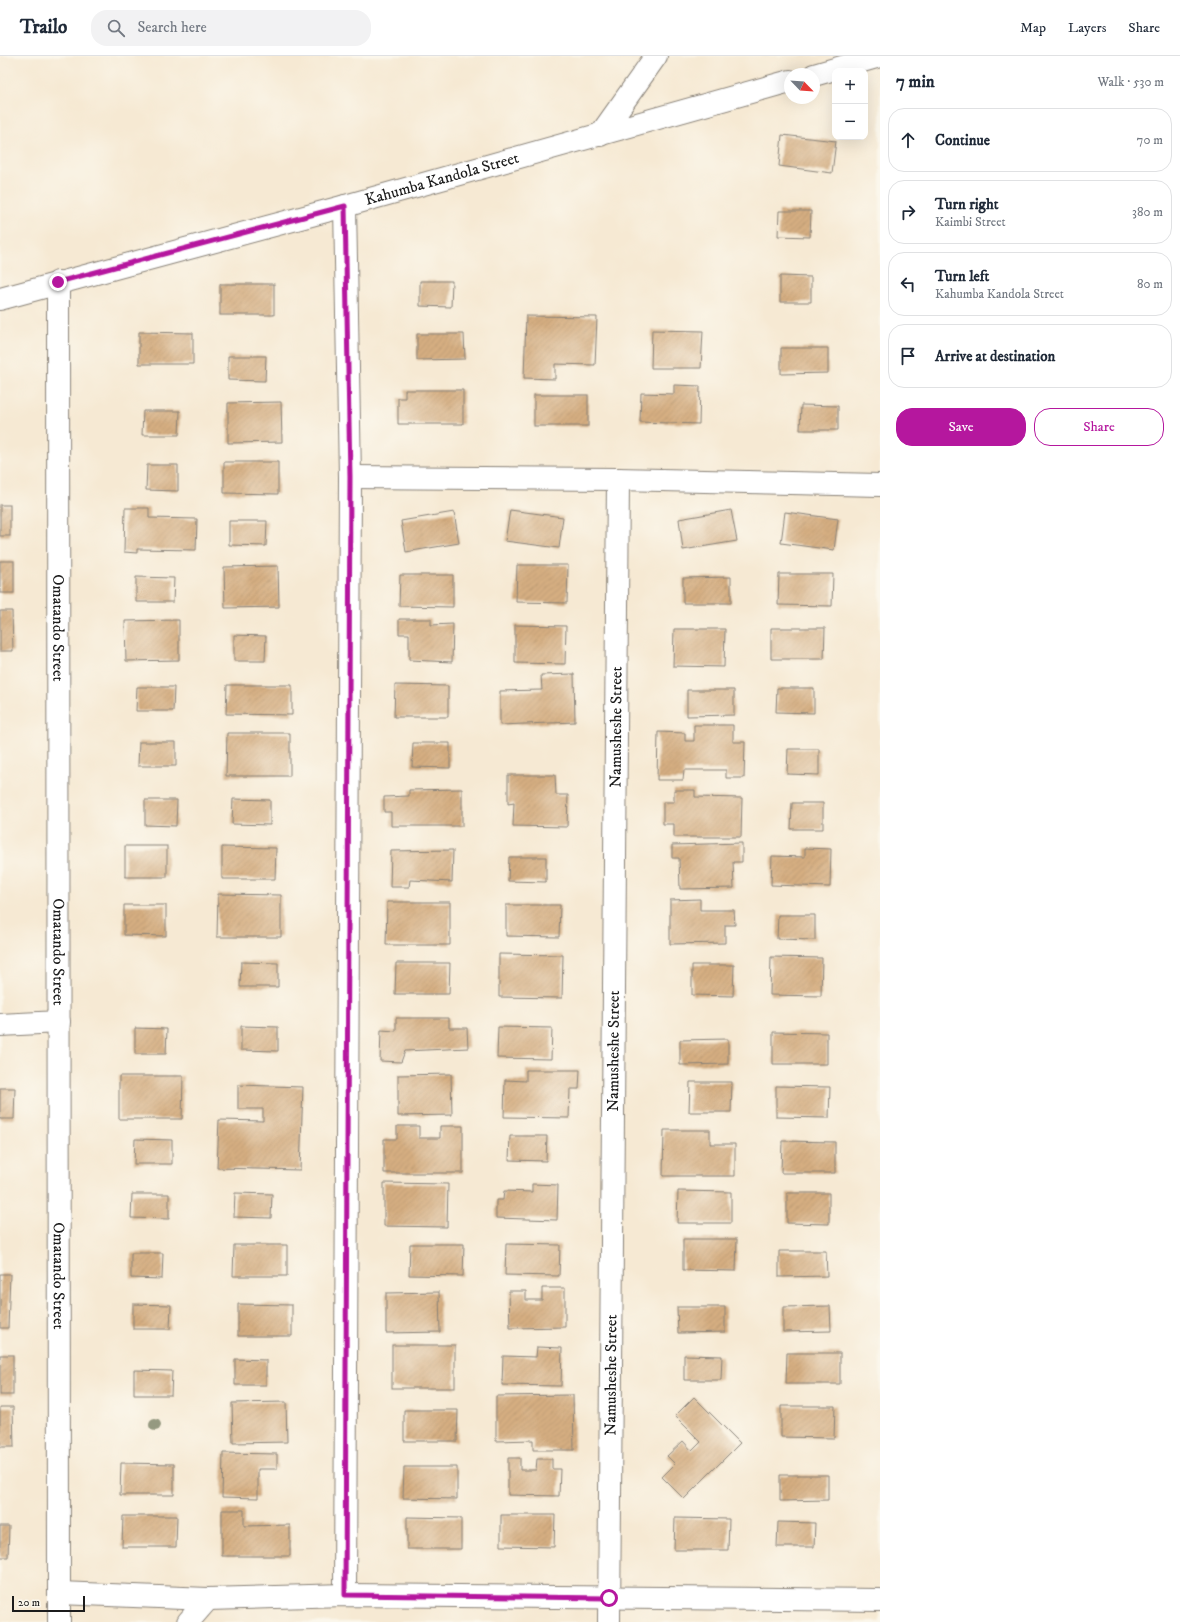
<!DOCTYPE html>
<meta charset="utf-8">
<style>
:root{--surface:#fff;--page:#f2f2f3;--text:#1f2937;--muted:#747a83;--line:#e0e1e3;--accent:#b5179e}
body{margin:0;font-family:"IM FELL DW Pica",serif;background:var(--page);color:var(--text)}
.controls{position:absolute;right:12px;top:12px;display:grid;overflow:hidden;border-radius:8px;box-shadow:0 4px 16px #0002}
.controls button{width:36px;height:36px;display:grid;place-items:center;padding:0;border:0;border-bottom:1px solid var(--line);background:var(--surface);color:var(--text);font:20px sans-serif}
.compass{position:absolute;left:784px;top:12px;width:36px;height:36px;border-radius:50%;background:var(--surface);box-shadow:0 4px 16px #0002;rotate:115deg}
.scale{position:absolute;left:12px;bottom:10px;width:73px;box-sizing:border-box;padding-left:4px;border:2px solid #1c1c1c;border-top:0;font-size:11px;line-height:14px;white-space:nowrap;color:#1c1c1c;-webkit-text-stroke:3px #fbf7ec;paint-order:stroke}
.stop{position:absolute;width:12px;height:12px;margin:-9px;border:3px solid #b5179e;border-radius:50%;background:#fff}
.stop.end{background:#b5179e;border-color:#fff;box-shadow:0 1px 4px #0008}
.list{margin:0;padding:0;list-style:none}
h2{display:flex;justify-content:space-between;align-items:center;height:52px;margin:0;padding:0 16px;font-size:17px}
h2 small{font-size:13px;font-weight:400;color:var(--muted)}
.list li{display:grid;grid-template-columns:26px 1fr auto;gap:12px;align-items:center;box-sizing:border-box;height:64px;margin:0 8px 8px;padding:0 8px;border:1px solid var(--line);border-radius:16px}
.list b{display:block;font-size:15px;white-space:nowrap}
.list p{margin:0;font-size:13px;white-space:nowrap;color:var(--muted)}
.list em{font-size:13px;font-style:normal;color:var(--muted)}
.actions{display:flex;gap:8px;padding:12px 16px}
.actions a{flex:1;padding:9px 0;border:1px solid var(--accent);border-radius:16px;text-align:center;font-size:14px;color:var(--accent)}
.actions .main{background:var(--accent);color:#fff}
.icon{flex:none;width:22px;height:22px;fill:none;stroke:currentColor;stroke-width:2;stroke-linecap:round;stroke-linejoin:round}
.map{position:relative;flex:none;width:880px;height:1566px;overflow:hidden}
header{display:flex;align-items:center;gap:24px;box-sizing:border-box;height:56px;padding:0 20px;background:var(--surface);border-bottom:1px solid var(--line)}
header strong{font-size:19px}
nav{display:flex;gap:22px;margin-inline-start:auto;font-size:14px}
.search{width:280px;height:36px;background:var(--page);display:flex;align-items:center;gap:10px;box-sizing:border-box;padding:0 14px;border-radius:16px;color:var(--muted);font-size:15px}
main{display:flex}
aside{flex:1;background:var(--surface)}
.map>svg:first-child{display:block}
.building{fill:url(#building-hatch)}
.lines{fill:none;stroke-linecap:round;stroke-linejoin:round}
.minor-casing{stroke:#898278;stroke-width:24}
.minor{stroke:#fff;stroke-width:22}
.tree{fill:#959980}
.route{stroke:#b5179e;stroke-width:5}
.labels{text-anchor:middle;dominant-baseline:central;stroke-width:4;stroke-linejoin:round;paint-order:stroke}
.street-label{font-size:16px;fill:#1c1c1c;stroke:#fbf7ec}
</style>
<header>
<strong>Trailo</strong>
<div class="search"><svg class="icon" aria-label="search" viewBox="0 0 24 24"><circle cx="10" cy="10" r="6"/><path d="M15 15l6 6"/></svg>Search here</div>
<nav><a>Map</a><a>Layers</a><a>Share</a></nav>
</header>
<main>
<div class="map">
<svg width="880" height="1566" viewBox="0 0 880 1566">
<defs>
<pattern id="building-hatch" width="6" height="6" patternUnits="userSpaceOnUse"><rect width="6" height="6" fill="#d5ae81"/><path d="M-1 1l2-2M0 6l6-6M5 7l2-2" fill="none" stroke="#b6956f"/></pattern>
</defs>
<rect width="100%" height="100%" fill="#fbf7ec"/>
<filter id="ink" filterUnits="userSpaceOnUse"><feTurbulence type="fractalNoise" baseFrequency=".025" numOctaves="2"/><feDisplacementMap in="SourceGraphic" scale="8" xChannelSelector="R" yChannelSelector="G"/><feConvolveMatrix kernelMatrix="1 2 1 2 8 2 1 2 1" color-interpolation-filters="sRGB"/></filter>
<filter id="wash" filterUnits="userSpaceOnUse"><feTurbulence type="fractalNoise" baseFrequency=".012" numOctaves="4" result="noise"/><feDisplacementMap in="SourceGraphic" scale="16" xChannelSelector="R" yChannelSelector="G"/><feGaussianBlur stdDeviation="0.9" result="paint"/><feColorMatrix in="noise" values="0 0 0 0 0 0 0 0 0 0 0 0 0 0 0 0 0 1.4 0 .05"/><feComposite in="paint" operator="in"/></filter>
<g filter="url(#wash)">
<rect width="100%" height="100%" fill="#f6e9d3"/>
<g id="blocks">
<g class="building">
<polygon points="782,79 836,85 832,117 779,110"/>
<polygon points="779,155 811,155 810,181 778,180"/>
<polygon points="780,220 811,221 811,246 780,246"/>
<polygon points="420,225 452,225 451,251 420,250"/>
<rect x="220" y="228" width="54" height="31"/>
<polygon points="526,260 597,261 595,309 555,308 555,323 524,322"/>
<polygon points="652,274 703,275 701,312 651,312"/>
<polygon points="139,276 193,277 193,308 139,308"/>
<polygon points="417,278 464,278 465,303 417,304"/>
<polygon points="781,292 828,292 828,317 781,318"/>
<polygon points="228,300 266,300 265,325 228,324"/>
<polygon points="674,329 700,330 699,368 640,366 641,337 674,338"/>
<polygon points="405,334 463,334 463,368 398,368 398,342 405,342"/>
<rect x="534" y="339" width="54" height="31"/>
<polygon points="281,346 282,386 228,387 228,347"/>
<polygon points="801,349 838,350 838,374 800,374"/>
<polygon points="143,355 180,355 179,379 142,379"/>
<polygon points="224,406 278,406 278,438 224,437"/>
<polygon points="147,409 178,409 178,435 146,434"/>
<rect x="0" y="449" width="10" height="31"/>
<polygon points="125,452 149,452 149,462 197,463 196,494 137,493 137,497 124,496"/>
<polygon points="510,454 563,461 559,492 505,485"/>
<polygon points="731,454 737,485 683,494 679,463"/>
<polygon points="454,456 459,487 406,496 401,465"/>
<polygon points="785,456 838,463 834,494 781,487"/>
<polygon points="229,465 267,465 266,490 229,489"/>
<rect x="0" y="505" width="14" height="32"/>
<polygon points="517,509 568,509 567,547 516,546"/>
<polygon points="278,510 279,551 225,552 224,511"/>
<polygon points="779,518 833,518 832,550 778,549"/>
<polygon points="400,519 453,519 453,551 399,550"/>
<polygon points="136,521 174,522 173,546 136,546"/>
<polygon points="731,521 731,547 683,547 683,522"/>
<polygon points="0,555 12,555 13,595 0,595"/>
<polygon points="399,563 431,563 431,569 453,568 452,606 409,604 409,578 399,578"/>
<polygon points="179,564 179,604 126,605 125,565"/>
<polygon points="515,569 566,570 565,608 515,607"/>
<polygon points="771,572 825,572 824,603 771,603"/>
<polygon points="674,573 725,573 724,611 673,610"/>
<polygon points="234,579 266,580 265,605 234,605"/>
<polygon points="574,618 575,666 500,669 500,635 542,634 541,619"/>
<polygon points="227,629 292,629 292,659 226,658"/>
<polygon points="395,629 448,630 448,661 394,661"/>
<polygon points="137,631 174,631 173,655 136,655"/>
<polygon points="777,632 814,632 814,657 776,656"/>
<polygon points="687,634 734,634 734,659 687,660"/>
<polygon points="694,669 733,669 733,686 745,686 744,722 726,722 726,714 684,714 683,724 657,724 658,676 685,677 685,685 694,685"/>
<polygon points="227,677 290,677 290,720 226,720"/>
<polygon points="139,686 176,686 176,710 138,710"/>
<polygon points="413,687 450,687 450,712 412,711"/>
<polygon points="788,693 819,693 819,719 787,718"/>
<polygon points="508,719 555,719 556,739 568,739 567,771 513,770 514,747 508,748"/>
<polygon points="462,733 462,770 391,770 391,756 384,756 384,741 409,740 409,734"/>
<polygon points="674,734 695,734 695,741 742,742 741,781 674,781 674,768 663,768 663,746 674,746"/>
<polygon points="233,743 270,744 270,769 232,768"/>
<polygon points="145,744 177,744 176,770 145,769"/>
<polygon points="792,747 823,747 823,773 791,773"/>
<polygon points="742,787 742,806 733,806 734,832 680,833 679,802 672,802 672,789"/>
<rect x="125" y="790" width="42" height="31"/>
<polygon points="222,791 276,792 275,823 222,823"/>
<polygon points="805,792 831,793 830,831 771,829 772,800 805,801"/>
<polygon points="453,794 452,826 410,824 409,831 390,831 391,795"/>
<polygon points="509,801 546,801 546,826 508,825"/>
<polygon points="218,838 281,839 281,881 217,881"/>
<polygon points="700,843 700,854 734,854 735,869 725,869 725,887 670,888 670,844"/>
<polygon points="387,846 450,846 450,889 386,889"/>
<polygon points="124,849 166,849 166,880 124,879"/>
<polygon points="506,849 560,849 559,881 506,880"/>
<polygon points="778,859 815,859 815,884 777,883"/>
<polygon points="499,898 563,899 562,942 499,941"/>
<polygon points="771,901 822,902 821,940 770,939"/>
<polygon points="241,906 278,907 278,931 240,931"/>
<polygon points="396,907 450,907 449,938 395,938"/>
<polygon points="692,909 734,909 733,940 692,939"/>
<polygon points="396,962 449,962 449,972 467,972 468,992 405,995 401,1006 380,1005 381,974 396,975"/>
<polygon points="241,970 278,971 278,995 241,994"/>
<polygon points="498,971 552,972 551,1003 497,1002"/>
<polygon points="135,972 167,973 166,998 135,998"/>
<polygon points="773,976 827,977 827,1008 773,1008"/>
<polygon points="728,983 728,1008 680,1009 680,984"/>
<polygon points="526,1014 580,1014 579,1033 570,1033 569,1062 504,1061 505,1024 526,1025"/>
<polygon points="451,1018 452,1059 398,1060 398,1019"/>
<polygon points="119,1020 183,1020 182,1063 119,1063"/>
<polygon points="690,1026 732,1026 731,1056 689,1056"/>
<polygon points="238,1029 303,1031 300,1114 217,1112 219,1064 263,1065 263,1053 238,1053"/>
<polygon points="776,1030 830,1031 829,1062 776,1061"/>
<polygon points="0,1032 15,1032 14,1063 0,1063"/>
<polygon points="397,1070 419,1070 419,1082 440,1082 440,1070 463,1070 463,1117 384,1117 384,1083 397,1083"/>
<polygon points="664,1074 710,1074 710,1088 735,1088 735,1120 663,1120"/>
<polygon points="510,1080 547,1080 546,1105 509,1104"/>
<polygon points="135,1083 172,1084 172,1108 134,1108"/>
<polygon points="782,1085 835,1086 835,1117 781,1117"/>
<polygon points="384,1127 448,1128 447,1171 384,1170"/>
<polygon points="532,1128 558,1129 557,1164 496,1162 496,1144 503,1144 504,1135 532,1136"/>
<polygon points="678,1135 731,1136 731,1167 677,1167"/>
<polygon points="235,1137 272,1138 271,1162 234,1161"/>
<polygon points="787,1137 829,1137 829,1168 787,1167"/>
<polygon points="132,1138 169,1138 169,1163 131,1162"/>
<polygon points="683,1183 737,1183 736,1215 683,1214"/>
<polygon points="410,1188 464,1188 463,1220 409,1219"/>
<polygon points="506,1188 560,1189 559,1220 505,1219"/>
<polygon points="234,1189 287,1189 287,1220 233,1220"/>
<polygon points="779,1195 826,1195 827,1220 779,1221"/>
<polygon points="131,1197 163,1197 162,1223 131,1222"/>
<polygon points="0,1218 10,1218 8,1272 0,1272"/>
<polygon points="542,1232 565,1232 565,1271 510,1272 509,1235 526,1235 526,1244 542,1244"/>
<polygon points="439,1236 440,1276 386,1277 386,1237"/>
<polygon points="133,1248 171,1249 170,1273 133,1273"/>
<polygon points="238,1248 292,1249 292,1280 238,1280"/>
<polygon points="830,1250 831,1275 783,1276 783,1251"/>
<polygon points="677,1251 725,1251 725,1276 678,1277"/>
<rect x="392" y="1289" width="63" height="43"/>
<polygon points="537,1291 562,1292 561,1330 502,1329 503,1300 536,1301"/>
<polygon points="787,1297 840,1297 840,1328 786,1328"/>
<rect x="0" y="1299" width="13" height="40"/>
<polygon points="684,1299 722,1300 721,1324 684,1324"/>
<polygon points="235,1303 266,1304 266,1329 235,1329"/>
<polygon points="134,1314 172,1315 171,1339 134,1339"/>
<polygon points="573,1339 574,1394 533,1394 533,1384 496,1385 496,1340"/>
<polygon points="694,1341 740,1387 684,1443 662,1421 675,1408 667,1400 683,1385 692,1395 701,1386 675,1360"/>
<polygon points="286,1346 287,1386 233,1387 232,1347"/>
<polygon points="781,1350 835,1350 834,1382 781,1381"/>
<polygon points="0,1351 13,1351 14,1391 0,1391"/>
<polygon points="404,1354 458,1354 457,1385 404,1385"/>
<polygon points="223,1397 277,1398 277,1413 258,1413 258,1442 222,1441"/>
<polygon points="508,1402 520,1402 520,1414 536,1414 537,1403 552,1403 552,1413 560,1413 559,1440 508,1439"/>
<polygon points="121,1407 174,1408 174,1439 120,1439"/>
<polygon points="404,1411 457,1411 457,1443 403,1442"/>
<polygon points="780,1419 828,1419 828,1444 780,1445"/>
<polygon points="222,1454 244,1454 244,1470 290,1469 290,1500 222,1500"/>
<polygon points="501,1459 555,1459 554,1491 501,1490"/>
<polygon points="123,1460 177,1460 176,1491 122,1491"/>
<polygon points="407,1461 461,1462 461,1493 407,1493"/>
<polygon points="675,1462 729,1463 728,1494 674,1494"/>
<polygon points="778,1466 815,1467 814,1491 777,1491"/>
<polygon points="0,1470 9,1470 8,1501 0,1501"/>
</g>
</g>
</g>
<g filter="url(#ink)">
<use href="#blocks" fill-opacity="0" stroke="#898278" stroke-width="1"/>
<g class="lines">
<defs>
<g id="minor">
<polyline points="814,19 880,0"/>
<polyline points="600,79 656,0"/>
<polyline points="345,150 350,421 345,1539"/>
<path id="s1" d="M58,226L59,1566"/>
<path id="s2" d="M0,243L345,150L790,25"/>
<polyline points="350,421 618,423 880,429"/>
<polyline points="0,969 59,966"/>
<polyline points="59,1537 208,1543 345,1539 880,1544"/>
<polyline points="188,1566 208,1543"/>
<path id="s3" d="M609,1566L618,423"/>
</g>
</defs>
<use href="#minor" class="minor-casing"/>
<use href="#minor" class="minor"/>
</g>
<circle class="tree" cx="155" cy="1369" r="6"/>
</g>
<g class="lines" filter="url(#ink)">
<polyline class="route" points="58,226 345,150 350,421 345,1539 609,1542"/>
</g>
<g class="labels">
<g class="street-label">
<text stroke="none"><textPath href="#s2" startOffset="458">Kahumba Kandola Street</textPath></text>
<text stroke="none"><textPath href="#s1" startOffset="346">Omatando Street</textPath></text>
<text stroke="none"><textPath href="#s3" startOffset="895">Namusheshe Street</textPath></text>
<text stroke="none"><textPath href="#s1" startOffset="670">Omatando Street</textPath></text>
<text stroke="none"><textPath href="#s3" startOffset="571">Namusheshe Street</textPath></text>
<text stroke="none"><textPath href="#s1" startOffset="994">Omatando Street</textPath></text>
<text stroke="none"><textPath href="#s3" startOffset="247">Namusheshe Street</textPath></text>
</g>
</g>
</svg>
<div class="controls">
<button>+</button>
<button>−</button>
</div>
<svg class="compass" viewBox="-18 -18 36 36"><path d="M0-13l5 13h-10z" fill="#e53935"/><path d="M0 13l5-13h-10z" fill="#747a83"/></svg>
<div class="scale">20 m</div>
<div class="stop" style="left:609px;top:1542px"></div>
<div class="stop end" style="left:58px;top:226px"></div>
</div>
<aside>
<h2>7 min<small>Walk · 530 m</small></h2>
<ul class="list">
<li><svg class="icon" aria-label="ahead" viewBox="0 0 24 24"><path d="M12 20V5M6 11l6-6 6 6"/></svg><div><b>Continue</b></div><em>70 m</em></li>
<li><svg class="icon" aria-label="right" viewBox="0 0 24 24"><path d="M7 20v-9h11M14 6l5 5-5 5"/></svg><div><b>Turn right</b><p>Kaimbi Street</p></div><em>380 m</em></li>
<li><svg class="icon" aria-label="left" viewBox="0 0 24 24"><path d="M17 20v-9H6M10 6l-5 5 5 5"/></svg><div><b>Turn left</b><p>Kahumba Kandola Street</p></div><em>80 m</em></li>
<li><svg class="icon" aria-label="arrive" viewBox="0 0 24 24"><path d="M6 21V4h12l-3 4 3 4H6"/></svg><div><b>Arrive at destination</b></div></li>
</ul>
<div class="actions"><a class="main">Save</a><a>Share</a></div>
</aside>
</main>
